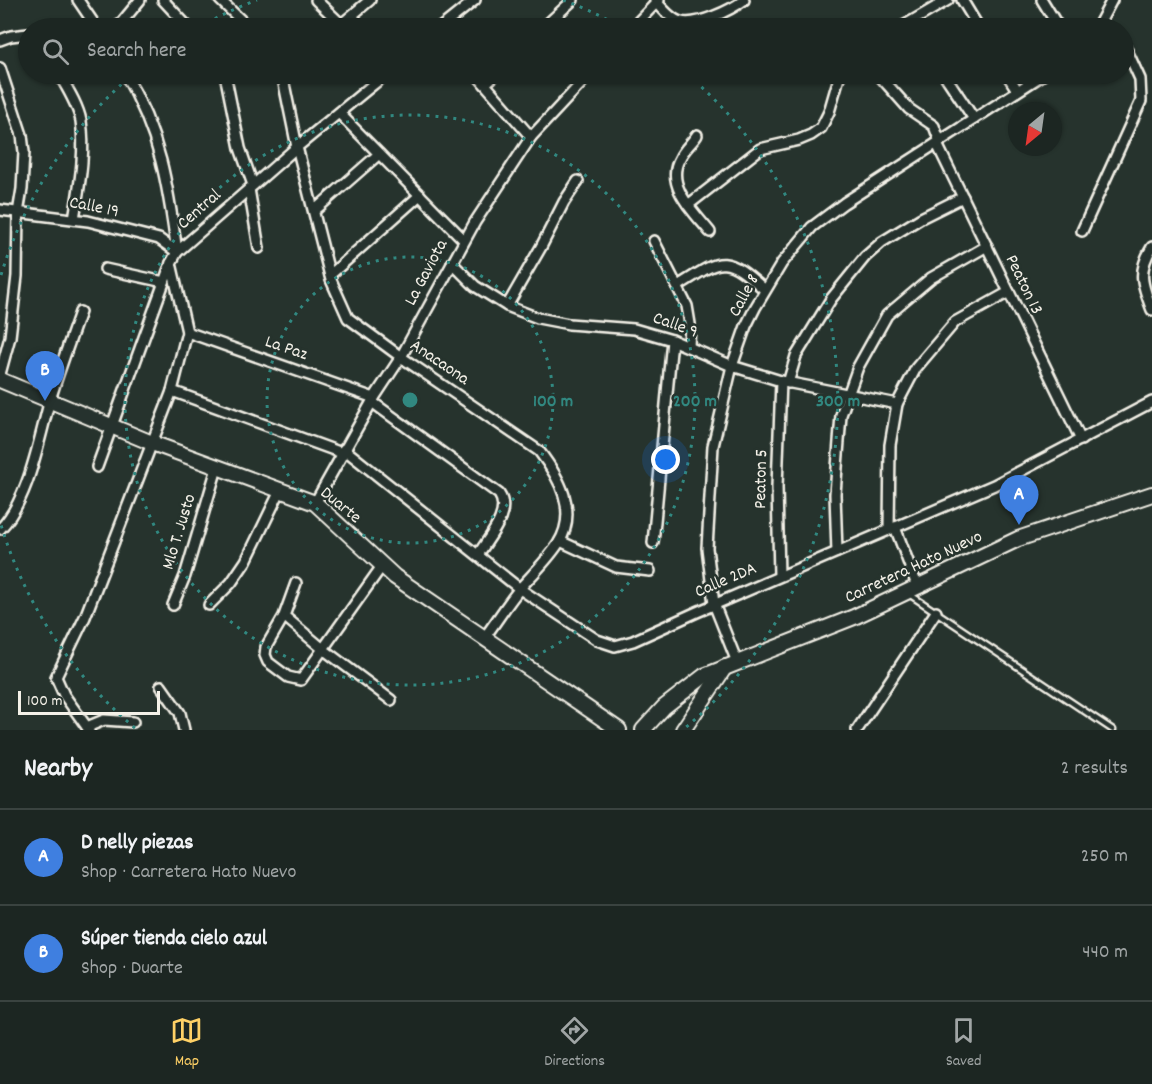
<!DOCTYPE html>
<meta charset="utf-8">
<style>
:root{--surface:#1c2622;--page:#29322f;--text:#f1f3f6;--muted:#a0a5a5;--line:#3a4340;--accent:#ffd166}
body{margin:0;font-family:Dekko,sans-serif;background:var(--page);color:var(--text)}
.compass{position:absolute;left:1008px;top:102px;width:54px;height:54px;border-radius:50%;background:var(--surface);box-shadow:0 2px 4px #0004;rotate:209deg}
.scale{position:absolute;left:18px;bottom:15px;width:142px;box-sizing:border-box;padding-left:6px;border:3px solid #f4f1e8;border-top:0;font-size:16px;line-height:21px;white-space:nowrap;color:#f4f1e8;-webkit-text-stroke:4px #26332d;paint-order:stroke}
.you{position:absolute;left:666px;top:460px;width:21px;height:21px;margin:-15px;border:4px solid #fff;border-radius:50%;background:#1a73e8;box-shadow:0 0 0 9px #1a73e833}
.badge{display:grid;place-items:center;width:39px;height:39px;border-radius:50%;background:var(--accent);color:#fff;font-size:20px;font-weight:700}
.pin{position:absolute;translate:-50% -50px;filter:drop-shadow(0 2px 3px #0008)}
.pin::after{content:'';position:absolute;top:32px;width:21px;height:18px;background:inherit;clip-path:polygon(0 0,100% 0,50% 100%)}
.list{margin:0;padding:0;list-style:none}
h2{display:flex;justify-content:space-between;align-items:center;height:78px;margin:0;padding:0 24px;font-size:26px}
h2 small{font-size:20px;font-weight:400;color:var(--muted)}
.list li{display:grid;grid-template-columns:39px 1fr auto;gap:18px;align-items:center;box-sizing:border-box;height:96px;padding:0 24px;border-top:2px solid var(--line)}
.list b{display:block;font-size:22px;white-space:nowrap}
.list p{margin:0;font-size:20px;white-space:nowrap;color:var(--muted)}
.list em{font-size:20px;font-style:normal;color:var(--muted)}
.icon{flex:none;width:33px;height:33px;fill:none;stroke:currentColor;stroke-width:2;stroke-linecap:round;stroke-linejoin:round}
.map{position:relative;flex:none;width:1152px;height:730px;overflow:hidden}
.search{position:absolute;background:var(--surface);box-shadow:0 2px 4px #0004;left:18px;right:18px;top:18px;height:66px;display:flex;align-items:center;gap:15px;box-sizing:border-box;padding:0 21px;border-radius:33px;color:var(--muted);font-size:22px}
.sheet{height:270px;background:var(--surface)}
nav{display:flex;justify-content:space-around;align-items:center;box-sizing:border-box;height:84px;border-top:2px solid var(--line);background:var(--surface);font-size:16px;color:var(--muted)}
nav a{display:grid;justify-items:center;gap:3px}
nav .on{color:var(--accent)}
.map>svg:first-child{display:block}
.lines{fill:none;stroke-linecap:round;stroke-linejoin:round}
.lane-casing{stroke:#f4f1e8;stroke-width:9}
.street-casing{stroke:#f4f1e8;stroke-width:14}
.secondary-casing{stroke:#f4f1e8;stroke-width:18}
.lane{stroke:#26332d;stroke-width:4.5}
.street{stroke:#26332d;stroke-width:9}
.secondary{stroke:#26332d;stroke-width:14}
.ring{fill:none;stroke:#318880;stroke-width:3;stroke-dasharray:3 6}
.labels{text-anchor:middle;dominant-baseline:central;stroke-width:5;stroke-linejoin:round;paint-order:stroke}
.street-label{font-size:18px;fill:#f4f1e8;stroke:#26332d}
.centre{fill:#318880;stroke:#26332d;stroke-width:3}
.ring-label{font-size:18px;text-anchor:middle;font-weight:bold;fill:#318880;stroke:#26332d;stroke-width:5;stroke-linejoin:round;paint-order:stroke}
</style>
<div class="map">
<svg width="1152" height="730" viewBox="0 0 1152 730">
<rect width="100%" height="100%" fill="#26332d"/>
<filter id="ink" filterUnits="userSpaceOnUse"><feTurbulence type="fractalNoise" baseFrequency=".0167" numOctaves="2"/><feDisplacementMap in="SourceGraphic" scale="12" xChannelSelector="R" yChannelSelector="G"/><feConvolveMatrix kernelMatrix="1 2 1 2 8 2 1 2 1" color-interpolation-filters="sRGB"/></filter>
<g filter="url(#ink)">
<g class="lines">
<defs>
<polyline id="lane" points="909,594 1113,730"/>
<g id="street">
<polyline points="78,0 97,28"/>
<polyline points="163,0 189,28"/>
<polyline points="220,0 249,28"/>
<polyline points="316,0 342,25"/>
<path d="M655,0C661,7 671,20 681,22C698,26 731,10 744,0"/>
<polyline points="962,0 979,28"/>
<polyline points="1042,0 1059,28"/>
<polyline points="352,16 362,28"/>
<polyline points="117,28 140,0"/>
<polyline points="337,28 370,0"/>
<polyline points="440,28 475,0"/>
<polyline points="543,28 573,0"/>
<polyline points="632,28 659,0"/>
<polyline points="900,28 948,0"/>
<polyline points="1097,28 1112,0"/>
<polyline points="0,40 11,36 28,34"/>
<polyline points="0,68 22,135 24,152 22,189 18,213 17,276 10,337 0,374"/>
<path d="M59,74C67,88 78,105 81,121C86,153 79,187 74,219"/>
<path d="M125,74C160,133 168,185 177,252"/>
<polyline points="225,74 240,148 253,185"/>
<path d="M282,74L297,147L331,280L348,318L401,357L539,451C559,477 579,511 558,544C548,559 535,572 522,586C508,602 497,621 484,638"/>
<polyline points="476,74 531,137"/>
<polyline points="878,74 909,109 934,126 940,142"/>
<polyline points="944,74 974,119"/>
<polyline points="1007,74 1017,90"/>
<polyline points="485,84 496,74"/>
<polyline points="339,113 464,240"/>
<path d="M697,135C692,143 684,149 680,158C664,185 694,212 710,232"/>
<polyline points="937,144 1081,440"/>
<polyline points="249,189 259,248"/>
<polyline points="688,205 760,149 799,140 811,135 821,128 829,112 840,74"/>
<polyline points="0,210 88,221 159,239 177,252"/>
<polyline points="314,211 379,154"/>
<polyline points="1082,231 1141,101 1140,79 1124,44"/>
<polyline points="654,241 687,306 690,324 689,347"/>
<path d="M1152,247C1137,272 1142,284 1152,310"/>
<polyline points="452,263 475,286 507,306 538,318 569,324 634,329 672,340 732,366 781,381 897,404"/>
<polyline points="105,269 164,282"/>
<polyline points="330,275 420,195"/>
<path d="M678,286C723,257 724,254 765,290"/>
<polyline points="507,306 541,247 564,202 578,181"/>
<polyline points="187,332 374,398"/>
<polyline points="788,383 796,356 831,299 865,257 882,242 921,218 963,197"/>
<polyline points="172,391 342,453"/>
<path d="M372,402L499,494C512,513 488,538 478,555"/>
<polyline points="344,449 520,589 597,640 615,646 633,641 697,612 994,485 1152,402"/>
<polyline points="97,467 171,263 177,252 297,147 386,74"/>
<polyline points="315,503 374,398 401,357 475,222 531,137 590,74"/>
<polyline points="895,527 918,588"/>
<path d="M0,529C29,500 39,438 50,400C59,370 70,341 80,312"/>
<polyline points="889,530 890,445 897,404 916,368 955,322 1009,292"/>
<polyline points="560,541 616,567 650,571"/>
<polyline points="653,543 672,340"/>
<polyline points="837,552 835,494 841,415 858,367 887,315 931,278 987,246"/>
<polyline points="382,566 323,649 391,700"/>
<polyline points="779,576 777,487 781,381"/>
<polyline points="173,605 185,576 217,468"/>
<polyline points="209,605 231,583 246,561 280,491"/>
<polyline points="284,616 323,649 301,680 288,677 268,662 265,655 266,647 284,616 296,583"/>
<polyline points="737,662 714,604 707,548 713,446 732,366 746,326 755,308 782,263 812,227 844,203 1044,74"/>
<polyline points="161,686 180,713 184,730"/>
<polyline points="87,727 104,720 133,722"/>
<polyline points="89,730 64,695 56,677 85,617 172,391 187,332 171,263"/>
<polyline points="857,730 936,612"/>
</g>
<g id="secondary">
<polyline points="0,380 152,443 315,503 395,577 619,730"/>
<polyline points="643,730 664,707 704,676 854,617 1018,539 1152,494"/>
<polyline points="683,730 725,667"/>
</g>
</defs>
<use href="#lane" class="lane-casing"/>
<use href="#street" class="street-casing"/>
<use href="#secondary" class="secondary-casing"/>
<use href="#lane" class="lane"/>
<use href="#street" class="street"/>
<use href="#secondary" class="secondary"/>
</g>
</g>
<g class="ring">
<circle cx="410" cy="400" r="143"/>
<circle cx="410" cy="400" r="285"/>
<path d="M135 728A428 428 0 0 1 1 525M1 275A428 428 0 0 1 132 75M199 27A428 428 0 0 1 257 0M563 0A428 428 0 0 1 621 27M688 75A428 428 0 0 1 685 728"/>
</g>
<g class="labels">
<g class="street-label">
<text transform="translate(94 208) rotate(11)">Calle 19</text>
<text transform="translate(200 210) rotate(-41)">Central</text>
<text transform="translate(427 273) rotate(-62)">La Gaviota</text>
<text transform="translate(1023 285) rotate(64)">Peaton 13</text>
<text transform="translate(745 296) rotate(-62)">Calle 8</text>
<text transform="translate(675 326) rotate(20)">Calle 9</text>
<text transform="translate(286 349) rotate(19)">La Paz</text>
<text transform="translate(439 363) rotate(34)">Anacaona</text>
<text transform="translate(762 479) rotate(-89)">Peaton 5</text>
<text transform="translate(340 506) rotate(39)">Duarte</text>
<text transform="translate(180 532) rotate(-73)">Mlo T. Justo</text>
<text transform="translate(914 568) rotate(-25)">Carretera Hato Nuevo</text>
<text transform="translate(726 581) rotate(-23)">Calle 2DA</text>
</g>
</g>
<circle cx="410" cy="400" r="9" class="centre"/>
<g class="ring-label">
<text x="553" y="406">100 m</text>
<text x="695" y="406">200 m</text>
<text x="838" y="406">300 m</text>
</g>
</svg>
<svg class="compass" viewBox="-18 -18 36 36"><path d="M0-13l5 13h-10z" fill="#e53935"/><path d="M0 13l5-13h-10z" fill="#a0a5a5"/></svg>
<div class="scale">100 m</div>
<div class="you"></div>
<div class="pin badge" style="left:1019px;top:525px;background:#3f7fe0">A</div>
<div class="pin badge" style="left:45px;top:401px;background:#3f7fe0">B</div>
<div class="search"><svg class="icon" aria-label="search" viewBox="0 0 24 24"><circle cx="10" cy="10" r="6"/><path d="M15 15l6 6"/></svg>Search here</div>
</div>
<section class="sheet">
<h2>Nearby<small>2 results</small></h2>
<ul class="list">
<li><span class="badge" style="background:#3f7fe0">A</span><div><b>D nelly piezas</b><p>Shop · Carretera Hato Nuevo</p></div><em>250 m</em></li>
<li><span class="badge" style="background:#3f7fe0">B</span><div><b>Súper tienda cielo azul</b><p>Shop · Duarte</p></div><em>440 m</em></li>
</ul>
</section>
<nav>
<a class="on"><svg class="icon" aria-label="map" viewBox="0 0 24 24"><path d="M3 6l6-2 6 2 6-2v14l-6 2-6-2-6 2zM9 4v14M15 6v14"/></svg>Map</a>
<a><svg class="icon" aria-label="directions" viewBox="0 0 24 24"><path d="M12 3l9 9-9 9-9-9zM9 14v-3h6M13 9l2 2-2 2"/></svg>Directions</a>
<a><svg class="icon" aria-label="saved" viewBox="0 0 24 24"><path d="M7 4h10v16l-5-4-5 4z"/></svg>Saved</a>
</nav>
